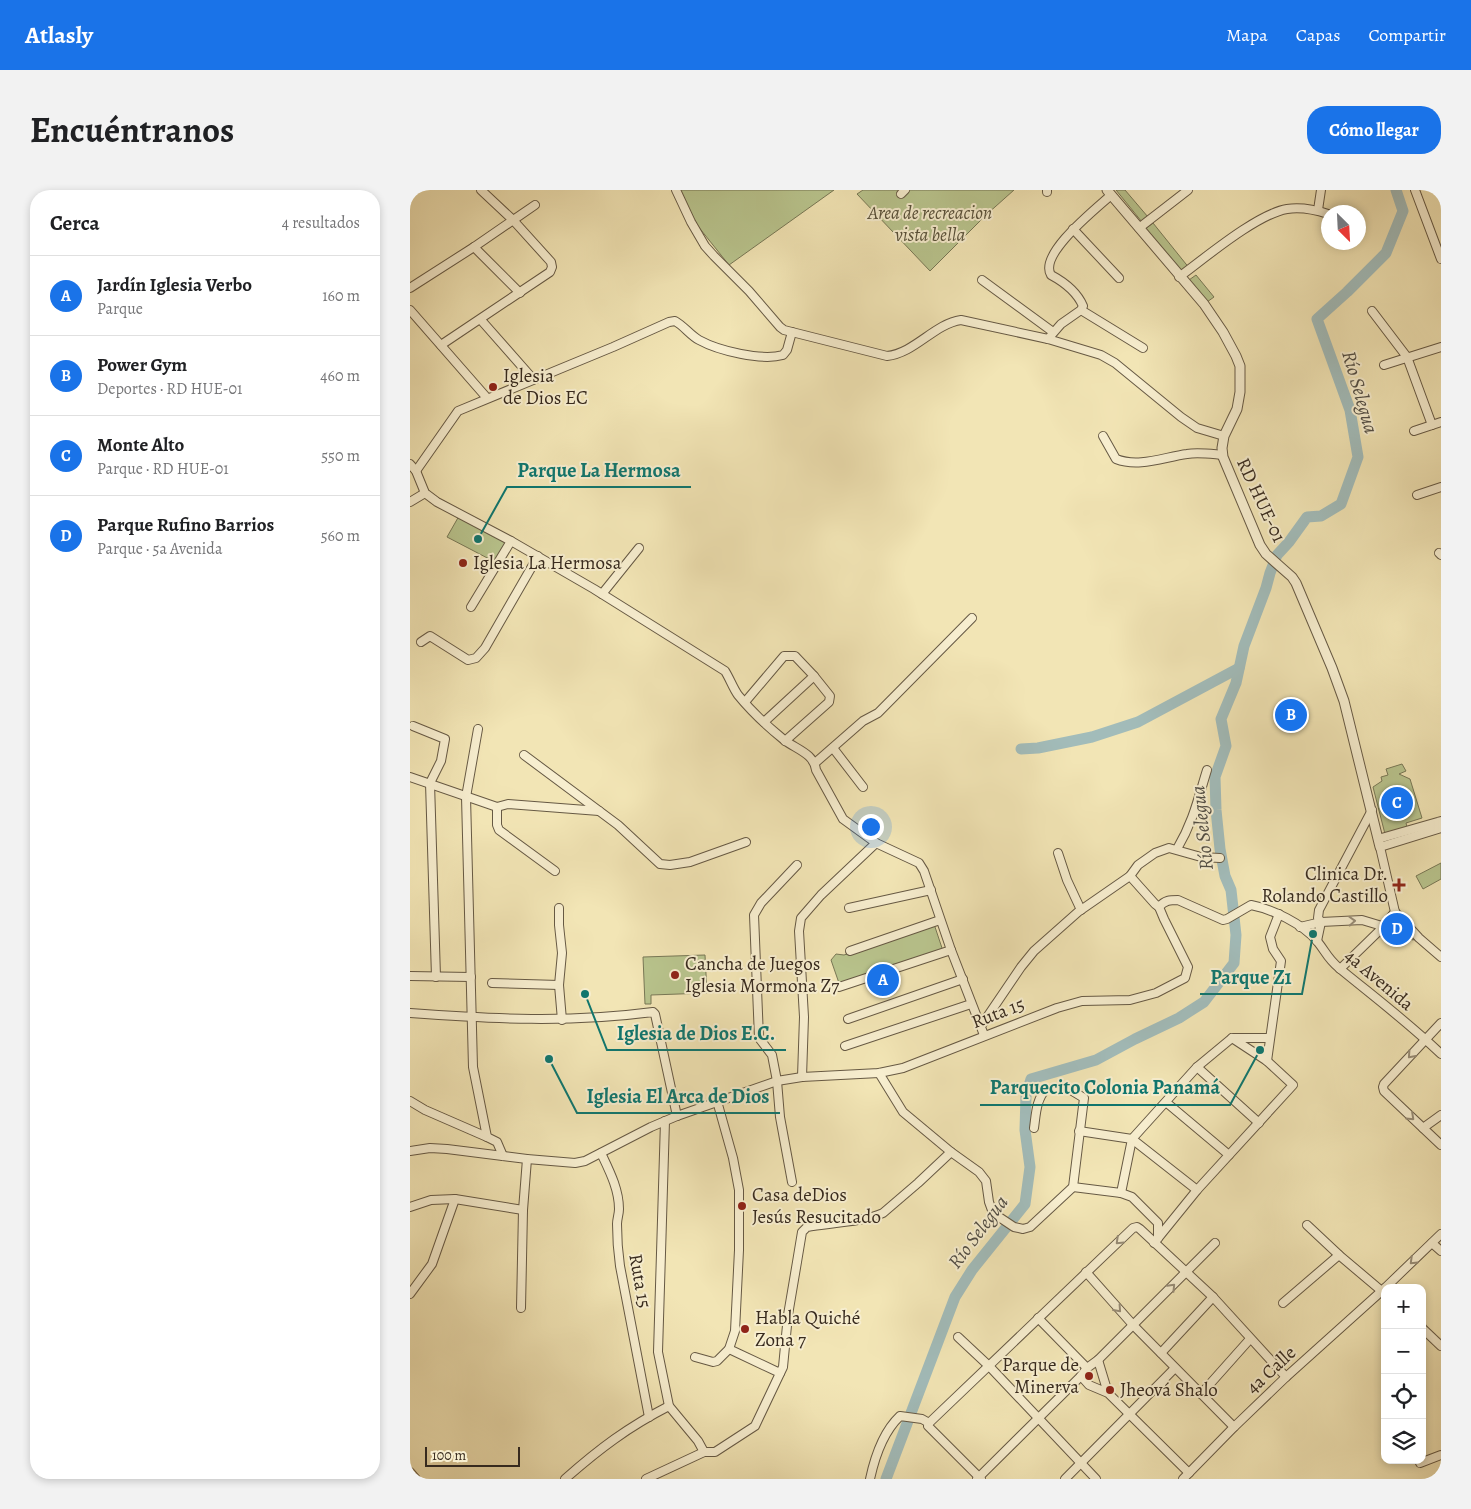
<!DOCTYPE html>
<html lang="es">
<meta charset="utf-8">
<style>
:root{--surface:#fff;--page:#f2f2f2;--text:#202124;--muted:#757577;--line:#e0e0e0;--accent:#1a73e8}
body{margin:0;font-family:Alegreya,serif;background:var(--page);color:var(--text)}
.controls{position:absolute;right:15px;bottom:15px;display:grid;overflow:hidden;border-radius:10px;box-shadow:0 2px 8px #0003}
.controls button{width:45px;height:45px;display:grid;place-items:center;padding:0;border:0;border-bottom:1px solid var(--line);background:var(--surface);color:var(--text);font:25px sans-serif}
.compass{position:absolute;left:911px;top:15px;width:45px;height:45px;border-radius:50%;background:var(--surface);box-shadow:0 2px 8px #0003;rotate:156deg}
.scale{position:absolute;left:15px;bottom:12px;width:95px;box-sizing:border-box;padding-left:5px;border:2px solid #372a1e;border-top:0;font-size:14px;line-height:18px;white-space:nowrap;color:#372a1e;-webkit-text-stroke:4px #f7eecf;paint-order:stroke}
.you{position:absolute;left:460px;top:636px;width:18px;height:18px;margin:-12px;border:4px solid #fff;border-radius:50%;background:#1a73e8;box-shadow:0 0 0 8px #1a73e833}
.badge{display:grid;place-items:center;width:32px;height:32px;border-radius:50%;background:var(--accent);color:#fff;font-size:16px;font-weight:700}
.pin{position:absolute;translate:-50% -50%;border:2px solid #fff;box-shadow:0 1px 5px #0006}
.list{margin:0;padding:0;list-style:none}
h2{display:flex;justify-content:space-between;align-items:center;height:65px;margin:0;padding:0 20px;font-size:21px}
h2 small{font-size:16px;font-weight:400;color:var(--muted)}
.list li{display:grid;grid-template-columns:32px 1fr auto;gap:15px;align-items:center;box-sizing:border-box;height:80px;padding:0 20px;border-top:1px solid var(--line)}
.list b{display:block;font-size:19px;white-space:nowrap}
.list p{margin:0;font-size:16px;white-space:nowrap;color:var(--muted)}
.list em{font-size:16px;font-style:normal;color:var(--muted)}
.icon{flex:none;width:28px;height:28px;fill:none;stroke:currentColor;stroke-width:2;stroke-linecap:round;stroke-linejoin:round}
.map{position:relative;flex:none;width:1031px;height:1289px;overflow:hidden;border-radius:20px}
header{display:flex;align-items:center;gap:30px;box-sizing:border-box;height:70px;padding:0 25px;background:var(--accent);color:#fff}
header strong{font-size:24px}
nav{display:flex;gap:28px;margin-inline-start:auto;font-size:18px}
.intro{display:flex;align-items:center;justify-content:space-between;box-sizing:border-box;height:120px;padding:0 30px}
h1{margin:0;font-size:35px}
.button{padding:12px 22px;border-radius:20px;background:var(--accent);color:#fff;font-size:18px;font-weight:700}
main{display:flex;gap:30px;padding:0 30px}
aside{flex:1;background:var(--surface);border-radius:20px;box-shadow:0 2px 8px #0003}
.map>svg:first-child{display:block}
.green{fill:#b9c58e;stroke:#787856}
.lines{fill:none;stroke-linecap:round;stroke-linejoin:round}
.river{stroke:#a2bcba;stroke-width:11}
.minor-casing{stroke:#665944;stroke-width:10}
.tertiary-casing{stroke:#665944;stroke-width:11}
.minor{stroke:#f7eecf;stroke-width:8}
.tertiary{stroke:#f7eecf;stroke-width:9}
.oneway{stroke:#978c76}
.poi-dot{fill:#8f2418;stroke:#f7eecf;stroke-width:2}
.labels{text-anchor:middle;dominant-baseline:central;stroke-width:4;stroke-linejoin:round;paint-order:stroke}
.park-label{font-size:19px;font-style:italic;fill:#58513a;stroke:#f7eecf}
.poi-label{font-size:19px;fill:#372a1e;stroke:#f7eecf;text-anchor:start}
.street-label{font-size:19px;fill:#372a1e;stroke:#f7eecf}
.water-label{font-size:20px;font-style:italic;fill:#524e45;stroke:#f7eecf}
.leader{fill:none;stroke:#0f766e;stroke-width:2}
.callout-dot{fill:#0f766e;stroke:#f7eecf;stroke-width:2}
.callout-label{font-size:20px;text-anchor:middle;font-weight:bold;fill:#0f766e;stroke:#f7eecf;stroke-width:4;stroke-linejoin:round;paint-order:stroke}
</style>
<header>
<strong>Atlasly</strong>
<nav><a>Mapa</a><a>Capas</a><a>Compartir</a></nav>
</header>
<div class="intro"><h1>Encuéntranos</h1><a class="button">Cómo llegar</a></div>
<main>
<aside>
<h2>Cerca<small>4 resultados</small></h2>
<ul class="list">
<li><span class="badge">A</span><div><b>Jardín Iglesia Verbo</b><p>Parque</p></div><em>160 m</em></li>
<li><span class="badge">B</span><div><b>Power Gym</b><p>Deportes · RD HUE-01</p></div><em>460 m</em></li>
<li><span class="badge">C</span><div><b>Monte Alto</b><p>Parque · RD HUE-01</p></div><em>550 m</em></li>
<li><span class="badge">D</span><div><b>Parque Rufino Barrios</b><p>Parque · 5a Avenida</p></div><em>560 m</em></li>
</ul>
</aside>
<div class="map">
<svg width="1031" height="1289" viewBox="0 0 1031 1289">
<rect width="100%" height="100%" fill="#f2e5b5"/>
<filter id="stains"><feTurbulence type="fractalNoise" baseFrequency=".004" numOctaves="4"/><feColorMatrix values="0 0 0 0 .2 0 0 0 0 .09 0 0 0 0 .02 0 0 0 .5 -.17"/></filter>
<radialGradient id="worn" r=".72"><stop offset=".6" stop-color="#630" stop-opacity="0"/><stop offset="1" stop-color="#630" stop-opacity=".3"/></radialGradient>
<g class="green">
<polygon points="269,0 424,0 319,75 287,35"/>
<polygon points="453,0 604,0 576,25 520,81 447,4"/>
<polygon points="706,0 715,0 738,27 732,32"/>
<polygon points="743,33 780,79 772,85 735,39"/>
<polygon points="786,85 804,107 797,112 779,90"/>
<polygon points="49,326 99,351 85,372 37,347"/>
<polygon points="992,574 996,581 989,584 1000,589 1012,628 996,633 997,637 975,644 963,597 972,591 971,587 978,585 976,579"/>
<polygon points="1031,673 1031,689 1013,699 1006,686"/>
<polygon points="985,727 1007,748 1003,750 974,741"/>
<polygon points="524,734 533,761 430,796 421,770 426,764 434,765"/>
<polygon points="295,765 297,803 241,805 241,814 235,814 233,767"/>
</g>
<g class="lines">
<g class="river">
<polyline points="611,559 628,558 682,547 728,532 829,478"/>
<polyline points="476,1289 545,1107 562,1080 615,1014 620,977 615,940 616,906 621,889 686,870 725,849 769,828 794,812 824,773 826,745 821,700 815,686 810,659 806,620 805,587 816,556 811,529 826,493 834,456 856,398 860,383 867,365 879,352 897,327 911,326 931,314 948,267 940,220 907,129 937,102 976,63 993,21 986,0"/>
</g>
<defs>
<g id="minor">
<path d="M266,0L281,32L295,56L304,66L339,101L370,137L374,140L477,166C505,163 524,134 551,130L638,149L691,165L705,173L771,227L787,238L814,246"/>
<polyline points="637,0 637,2"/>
<polyline points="1005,0 1031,69"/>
<polyline points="491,4 495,0"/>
<polyline points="908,20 911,0"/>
<polyline points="729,38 778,0"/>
<polyline points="663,39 709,88"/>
<polyline points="64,57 110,103"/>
<path d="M769,87C795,68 847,24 877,19C890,17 906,20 918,24"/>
<polyline points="572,90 643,142"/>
<polyline points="0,98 64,57 125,15"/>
<polyline points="0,120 77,208"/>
<polyline points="671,120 733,158"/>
<polyline points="962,121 997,167 1022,235"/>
<polyline points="71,130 123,189"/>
<path d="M638,149L651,134L671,120L673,116C667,102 654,92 641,85C628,64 687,18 701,5"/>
<polyline points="31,155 140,82 142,77 141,72 103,30 71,0"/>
<polyline points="974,175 1031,157"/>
<polyline points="1004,241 1031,232"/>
<path d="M693,246L706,269C729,278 754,267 777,264C788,262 801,264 813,265"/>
<path d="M0,274L6,281L15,303L27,312L101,351L184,399L315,481C320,489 323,498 328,505C341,521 357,536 373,549C385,559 404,563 406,580L433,629L466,653L509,673L514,681L541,760L574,845"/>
<path d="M6,281L48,221L203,157L259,132L265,131C274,136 280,145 289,150C309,161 352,171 373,165L377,160L382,142"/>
<polyline points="1007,305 1031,297"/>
<polyline points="0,312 15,303"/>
<polyline points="1029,363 1031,365"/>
<polyline points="192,404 229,358"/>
<polyline points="61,417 101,351"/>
<polyline points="11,452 20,446 58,470 66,468 75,458 128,366"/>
<polyline points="335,512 374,466 385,466 404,486 354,532"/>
<polyline points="3,536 35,549 31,571 20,593 26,787"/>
<polyline points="68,539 56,607 63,877 77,947 87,952 93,966"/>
<polyline points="375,551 419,512 420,506 404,486"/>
<polyline points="423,558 453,597"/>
<polyline points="114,565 208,635 250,674 260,675 280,672 336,652"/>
<polyline points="405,573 453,531 468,523 562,428"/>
<polyline points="0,587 87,617 98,614 189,621"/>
<polyline points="87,617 87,635 89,640 145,681"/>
<polyline points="968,649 1031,631"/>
<path d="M767,659C783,632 788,609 797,580"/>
<polyline points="648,663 657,690 671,720"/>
<polyline points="720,686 745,714 749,717"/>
<polyline points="149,718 149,735 152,763 149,795 152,830"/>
<polyline points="439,718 521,700"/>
<polyline points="985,722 970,657 1031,638"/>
<polyline points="985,722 1009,748 1031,767"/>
<polyline points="890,737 911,732 952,730 972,736"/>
<polyline points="907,751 911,732 908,728 909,720 962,620"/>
<polyline points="440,761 530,730"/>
<polyline points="930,779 968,742 985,722"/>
<polyline points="0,786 61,787"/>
<polyline points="82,793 149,795"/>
<polyline points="429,797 541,760"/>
<path d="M0,823C83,829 160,833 243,822L245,824L267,926"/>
<polyline points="438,829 553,789"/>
<polyline points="1031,833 974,894 973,897 974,901 1031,955"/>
<polyline points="571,836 611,777 624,761 668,722 720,686 728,675 745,663 759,658 791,667 810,668"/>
<polyline points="435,856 561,814"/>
<polyline points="857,871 871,771 863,759 860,747 869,724"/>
<polyline points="787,877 849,933"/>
<path d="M469,883L493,922L541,962L569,982L576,991L579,1012L583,1023L604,1037L613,1039L620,1037L663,997L674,908L659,899H636C626,910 626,924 624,938"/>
<polyline points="392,887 394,827 389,741 391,728 411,705 466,653"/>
<polyline points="0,911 15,920 77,947"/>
<polyline points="757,913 819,965"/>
<polyline points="255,931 248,1162 259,1216 288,1251 294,1262"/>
<polyline points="1013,938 1031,925"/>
<polyline points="669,941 722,949 787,1000"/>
<path d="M0,961L20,958L37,959L117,969L165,973L175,971L241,937L267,926L367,891L392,887L469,883L493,878L647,818L672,811L720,810L746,803L775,788L778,777L754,729L749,717C755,710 760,710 768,710L813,730L817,729L841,715C862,719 893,734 907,751C916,762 917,768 929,778C963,806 999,833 1031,864"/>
<path d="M191,963C199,980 209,999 209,1019C209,1024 207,1029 207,1034C207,1048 208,1062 210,1076L239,1227"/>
<polyline points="382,992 370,927 367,891 362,865 349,848 344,725 351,713 387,675"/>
<polyline points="663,997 711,1003 722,1007 748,1033 748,1048"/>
<polyline points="711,1003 722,949 787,877 822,848 859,848"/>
<polyline points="0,1017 21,1010 45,1009 113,1020"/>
<polyline points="897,1035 929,1065 974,1103"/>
<polyline points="744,1053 787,1000 883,895 857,871 822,848"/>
<polyline points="1022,1053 1031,1061"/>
<polyline points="676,1082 724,1136 824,1237"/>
<polyline points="975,1098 1031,1044"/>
<polyline points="0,1104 22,1074 45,1009"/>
<polyline points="873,1113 929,1065"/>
<polyline points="111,1118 113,1020 117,969"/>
<polyline points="628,1128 677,1178"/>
<polyline points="1012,1138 1031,1156"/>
<polyline points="548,1147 579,1176 686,1289"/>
<polyline points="319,1159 370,1183"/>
<polyline points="751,1163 803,1107"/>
<polyline points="285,1167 303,1172 307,1171 319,1159 325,1141 329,1060 329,1000 323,968 307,911"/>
<polyline points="688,1170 805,1053"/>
<polyline points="698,1203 688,1170 677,1178 671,1186 679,1195 698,1203 779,1283"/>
<polyline points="791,1204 840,1149"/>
<polyline points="1010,1273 1031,1265"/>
<polyline points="0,1282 6,1289"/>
<path d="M155,1289C189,1259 218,1237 259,1216"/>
<path d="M236,1289L294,1262H305L345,1236L373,1177L378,1125L387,1072L392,1042L397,1037C419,1033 454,1032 473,1023L508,993L541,962"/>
<path d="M460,1289C465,1266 473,1242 490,1226L512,1229L519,1233"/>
<polyline points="567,1289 671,1186"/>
<polyline points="571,1289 518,1236 519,1233 723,1038 727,1037 730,1039 803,1107 876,1187"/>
<polyline points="655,1289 765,1178"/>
<polyline points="773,1289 824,1237 876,1187 975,1098"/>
</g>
<polyline id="tertiary" points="697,0 794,114 813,142 826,166 830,176 830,202 827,219 814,246 812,258 813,267 850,355 856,364 882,387 886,393 922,478 934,511 970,657"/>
</defs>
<use href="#minor" class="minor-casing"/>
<use href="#tertiary" class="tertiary-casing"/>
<use href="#minor" class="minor"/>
<use href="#tertiary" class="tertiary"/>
</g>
<defs><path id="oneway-chevron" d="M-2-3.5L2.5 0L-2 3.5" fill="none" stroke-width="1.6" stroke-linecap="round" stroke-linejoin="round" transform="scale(1.25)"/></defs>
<g class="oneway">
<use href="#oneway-chevron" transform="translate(942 731) rotate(-3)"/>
<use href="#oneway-chevron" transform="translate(1001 865) rotate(132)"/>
<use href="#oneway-chevron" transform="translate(1001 927) rotate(43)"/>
<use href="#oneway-chevron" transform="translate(709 1051) rotate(136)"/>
<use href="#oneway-chevron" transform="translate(1003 1071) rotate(136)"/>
<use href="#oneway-chevron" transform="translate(762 1097) rotate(-46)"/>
<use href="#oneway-chevron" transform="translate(708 1119) rotate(48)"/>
</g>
<g class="poi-dot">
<circle cx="83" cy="197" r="5"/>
<circle cx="53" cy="373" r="5"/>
<path d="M986.5 687.5h5v5h5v5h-5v5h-5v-5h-5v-5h5z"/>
<circle cx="265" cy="785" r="5"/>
<circle cx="332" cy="1016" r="5"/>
<circle cx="335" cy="1139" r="5"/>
<circle cx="679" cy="1186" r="5"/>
<circle cx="700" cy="1200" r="5"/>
</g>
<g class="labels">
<g class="park-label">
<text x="520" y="23">Area de recreacion<tspan x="520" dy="22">vista bella</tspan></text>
</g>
<g class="poi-label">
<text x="93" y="186">Iglesia<tspan x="93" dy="22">de Dios EC</tspan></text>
<text x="63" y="373">Iglesia La Hermosa</text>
<text x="978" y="684" text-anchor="end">Clinica Dr.<tspan x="978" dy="22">Rolando Castillo</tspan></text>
<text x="275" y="774">Cancha de Juegos<tspan x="275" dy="22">Iglesia Mormona Z7</tspan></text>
<text x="342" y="1005">Casa deDios<tspan x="342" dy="22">Jesús Resucitado</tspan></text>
<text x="345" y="1128">Habla Quiché<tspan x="345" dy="22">Zona 7</tspan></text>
<text x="669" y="1175" text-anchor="end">Parque de<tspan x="669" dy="22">Minerva</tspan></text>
<text x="710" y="1200">Jheová Shalo</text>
</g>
<g class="street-label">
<text transform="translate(851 310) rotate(65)">RD HUE-01</text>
<text transform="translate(969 790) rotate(40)">4a Avenida</text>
<text transform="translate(588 823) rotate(-21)">Ruta 15</text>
<text transform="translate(230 1091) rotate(80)">Ruta 15</text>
<text transform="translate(861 1180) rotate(-43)">4a Calle</text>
</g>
<g class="water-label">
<text transform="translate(950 202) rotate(74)">Río Selegua</text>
<text transform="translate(792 638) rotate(-96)">Río Selegua</text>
<text transform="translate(568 1042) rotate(-53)">Río Selegua</text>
</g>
</g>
<path class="leader" d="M68 349L97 297H281M903 744L892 804H790M175 804L197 860H376M850 860L820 915H570M139 869L167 923H370"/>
<g class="callout-dot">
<circle cx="68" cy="349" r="5"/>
<circle cx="903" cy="744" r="5"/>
<circle cx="175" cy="804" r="5"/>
<circle cx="850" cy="860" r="5"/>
<circle cx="139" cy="869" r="5"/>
</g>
<g class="callout-label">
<text x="189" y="287">Parque La Hermosa</text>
<text x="841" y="794">Parque Z1</text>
<text x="286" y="850">Iglesia de Dios E.C.</text>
<text x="695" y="904">Parquecito Colonia Panamá</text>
<text x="268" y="913">Iglesia El Arca de Dios</text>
</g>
<rect width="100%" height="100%" filter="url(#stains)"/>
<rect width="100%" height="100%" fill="url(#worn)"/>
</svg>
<div class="controls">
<button>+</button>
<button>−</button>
<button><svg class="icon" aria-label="locate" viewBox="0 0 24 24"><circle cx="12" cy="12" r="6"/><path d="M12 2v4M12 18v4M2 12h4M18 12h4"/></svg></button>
<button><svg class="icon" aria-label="layers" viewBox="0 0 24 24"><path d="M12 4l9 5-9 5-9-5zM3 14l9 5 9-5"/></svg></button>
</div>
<svg class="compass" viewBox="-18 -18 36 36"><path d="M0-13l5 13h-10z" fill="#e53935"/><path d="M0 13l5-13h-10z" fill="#757577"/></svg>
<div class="scale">100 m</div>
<div class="you"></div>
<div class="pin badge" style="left:473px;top:790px">A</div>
<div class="pin badge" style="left:881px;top:525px">B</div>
<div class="pin badge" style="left:987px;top:613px">C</div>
<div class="pin badge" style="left:987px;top:739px">D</div>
</div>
</main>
